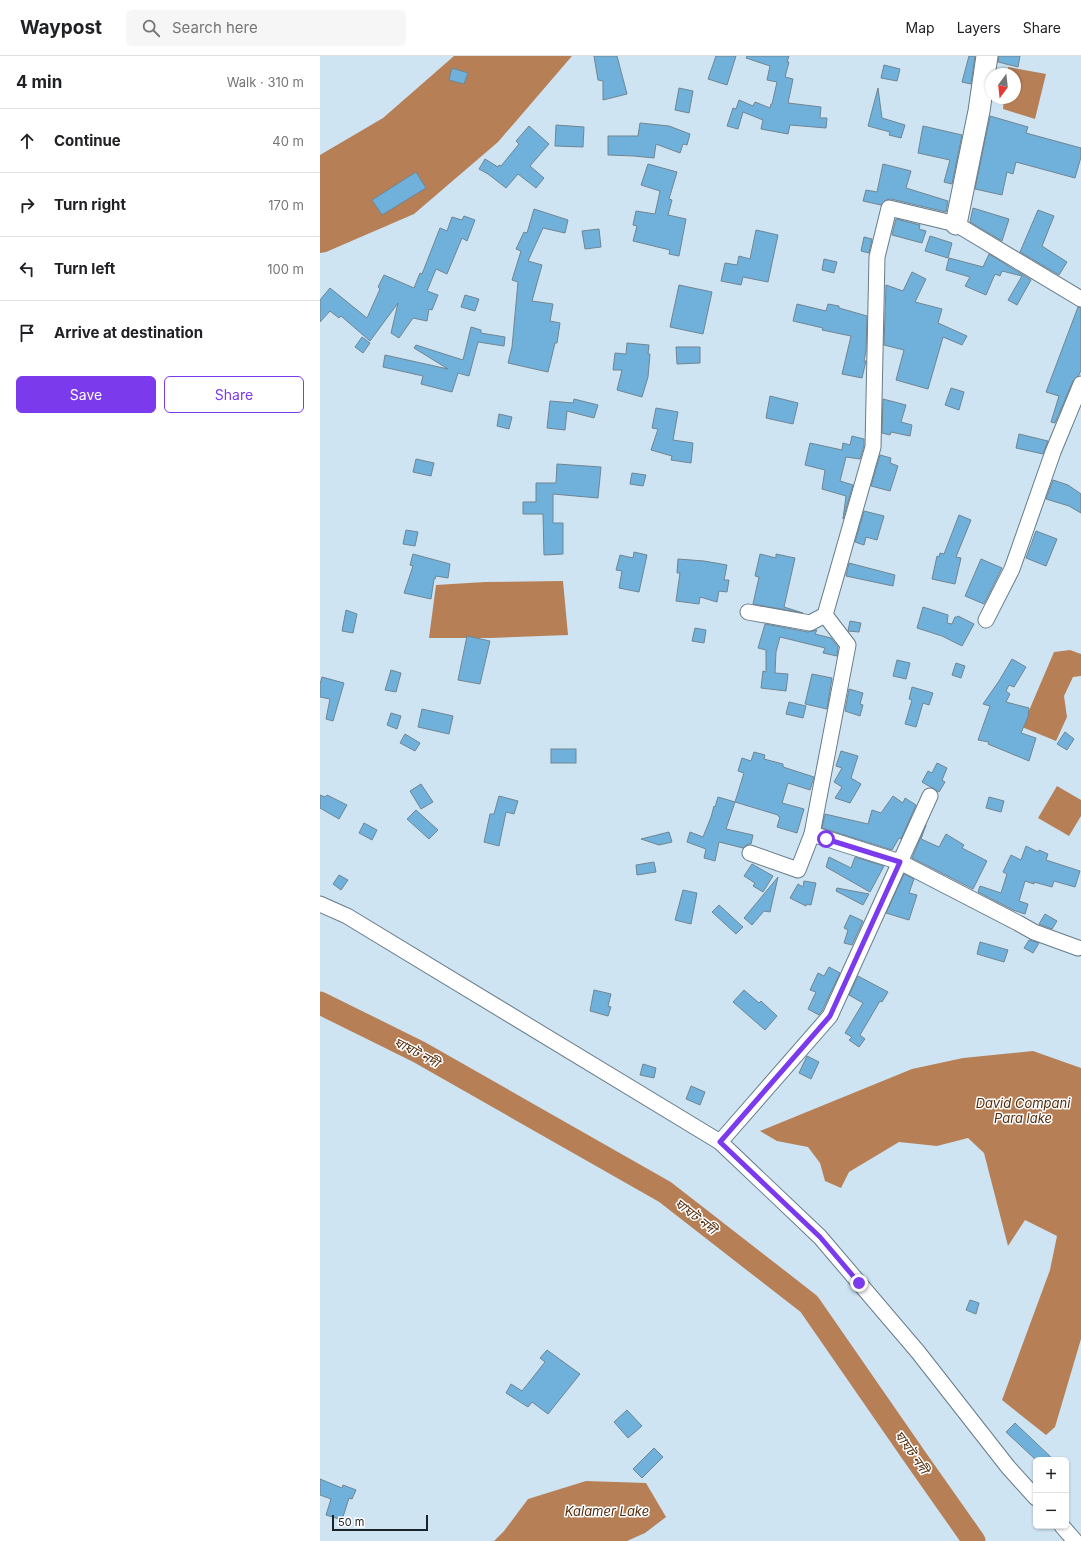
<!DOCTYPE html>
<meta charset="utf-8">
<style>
:root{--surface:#fff;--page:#f6f6f6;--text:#202124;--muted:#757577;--line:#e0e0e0;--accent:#7c3aed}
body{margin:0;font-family:Inter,"Noto Sans Bengali",sans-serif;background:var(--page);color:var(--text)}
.controls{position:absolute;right:12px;bottom:12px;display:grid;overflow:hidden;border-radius:6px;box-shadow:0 1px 3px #0004}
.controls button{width:36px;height:36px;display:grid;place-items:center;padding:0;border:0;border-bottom:1px solid var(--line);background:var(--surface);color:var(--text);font:20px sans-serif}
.compass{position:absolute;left:665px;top:12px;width:36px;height:36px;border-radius:50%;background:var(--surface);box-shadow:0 1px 3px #0004;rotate:195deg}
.scale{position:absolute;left:12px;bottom:10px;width:96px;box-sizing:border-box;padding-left:4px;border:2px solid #1a2328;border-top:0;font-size:11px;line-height:14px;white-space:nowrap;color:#1a2328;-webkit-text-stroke:3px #fff;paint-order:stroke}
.stop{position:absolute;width:12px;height:12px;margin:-9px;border:3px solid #7c3aed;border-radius:50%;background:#fff}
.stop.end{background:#7c3aed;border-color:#fff;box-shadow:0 1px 4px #0008}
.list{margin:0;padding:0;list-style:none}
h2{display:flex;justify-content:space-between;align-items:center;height:52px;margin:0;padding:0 16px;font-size:17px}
h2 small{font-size:13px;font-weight:400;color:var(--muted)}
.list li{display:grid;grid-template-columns:26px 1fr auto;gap:12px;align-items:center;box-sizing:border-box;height:64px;padding:0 16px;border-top:1px solid var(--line)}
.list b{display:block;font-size:15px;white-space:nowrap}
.list em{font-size:13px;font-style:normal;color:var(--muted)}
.actions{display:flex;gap:8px;padding:12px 16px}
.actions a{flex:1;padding:9px 0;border:1px solid var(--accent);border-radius:6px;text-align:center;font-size:14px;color:var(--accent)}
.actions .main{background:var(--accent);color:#fff}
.icon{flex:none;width:22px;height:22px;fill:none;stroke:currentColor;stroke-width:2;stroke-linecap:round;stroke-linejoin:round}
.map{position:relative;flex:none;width:761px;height:1485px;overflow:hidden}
header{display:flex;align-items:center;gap:24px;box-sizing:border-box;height:56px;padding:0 20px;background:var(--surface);border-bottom:1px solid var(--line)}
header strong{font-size:19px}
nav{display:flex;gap:22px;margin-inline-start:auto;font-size:14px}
.search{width:280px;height:36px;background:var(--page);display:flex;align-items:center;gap:10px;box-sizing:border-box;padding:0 14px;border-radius:6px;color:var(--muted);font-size:15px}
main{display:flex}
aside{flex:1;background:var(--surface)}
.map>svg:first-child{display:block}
.water{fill:#b77f56}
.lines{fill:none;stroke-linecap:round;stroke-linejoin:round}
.river{stroke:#b77f56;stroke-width:23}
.building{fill:#6fb1da;stroke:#718592}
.street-casing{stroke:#677b88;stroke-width:17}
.secondary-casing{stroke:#677b88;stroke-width:23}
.street{stroke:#fff;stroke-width:15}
.secondary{stroke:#fff;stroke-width:21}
.route{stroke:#7c3aed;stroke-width:5}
.labels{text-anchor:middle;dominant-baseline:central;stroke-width:3;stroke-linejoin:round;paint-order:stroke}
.water-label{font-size:13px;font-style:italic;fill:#532c0c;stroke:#fff}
</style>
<header>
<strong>Waypost</strong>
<div class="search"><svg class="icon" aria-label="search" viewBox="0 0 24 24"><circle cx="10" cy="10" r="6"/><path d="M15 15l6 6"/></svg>Search here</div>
<nav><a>Map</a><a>Layers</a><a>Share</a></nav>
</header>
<main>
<aside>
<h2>4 min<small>Walk · 310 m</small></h2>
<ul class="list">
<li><svg class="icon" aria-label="ahead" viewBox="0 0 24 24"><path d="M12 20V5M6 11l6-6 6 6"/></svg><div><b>Continue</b></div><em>40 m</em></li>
<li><svg class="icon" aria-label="right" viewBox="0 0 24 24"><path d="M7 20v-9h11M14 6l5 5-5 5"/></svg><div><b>Turn right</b></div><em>170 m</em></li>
<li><svg class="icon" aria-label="left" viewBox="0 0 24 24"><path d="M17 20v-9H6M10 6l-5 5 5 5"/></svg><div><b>Turn left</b></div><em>100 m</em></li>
<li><svg class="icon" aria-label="arrive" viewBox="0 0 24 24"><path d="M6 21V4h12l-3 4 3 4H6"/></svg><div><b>Arrive at destination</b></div></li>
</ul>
<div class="actions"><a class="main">Save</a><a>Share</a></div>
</aside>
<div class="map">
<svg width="761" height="1485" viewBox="0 0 761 1485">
<rect width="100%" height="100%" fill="#cee4f3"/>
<g class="water">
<polygon points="134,0 252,0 178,86 94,158 6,196 0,197 0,99 63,62"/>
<polygon points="688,11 726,18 715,63 683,53 684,42 695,42 695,18 687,18"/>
<polygon points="243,525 248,579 171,582 109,582 116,529 165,526"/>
<polygon points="750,594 761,598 761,620 753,621 744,640 747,661 736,685 702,671 734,596"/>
<polygon points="737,730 761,744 761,760 749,780 718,762"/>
<polygon points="713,995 761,1012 761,1283 735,1371 726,1379 682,1344 730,1214 737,1180 705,1164 688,1190 664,1097 648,1082 617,1090 579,1086 529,1116 521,1132 505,1125 500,1107 488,1091 457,1085 440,1075 592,1013 643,1002"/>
<polygon points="266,1425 326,1427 346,1461 325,1477 307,1485 174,1485 184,1475 208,1443"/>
</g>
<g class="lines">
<polyline class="river" points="0,947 99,996 345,1136 489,1248 597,1404 654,1485"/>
</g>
<g class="building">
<polygon points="274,0 297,0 307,38 283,44 283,25 278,24"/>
<polygon points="396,0 416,0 407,29 388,23"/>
<polygon points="427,0 469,0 467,6 469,6 465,21 473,23 468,47 501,51 500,62 507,62 506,72 470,69 468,78 441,73 443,64 423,56 418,73 407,70 413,52 416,53 419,44 433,50 435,46 450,52 451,48 452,48 457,26 447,24 450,10 426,2"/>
<polygon points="649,0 655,0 651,28 642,26"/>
<polygon points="679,0 700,0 698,11 678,6"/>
<polygon points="564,9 580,13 577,25 561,22"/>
<polygon points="132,12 148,17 144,28 129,24"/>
<polygon points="359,32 373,35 369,57 355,54"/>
<polygon points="558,32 562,62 585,69 581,82 569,79 570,76 548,70"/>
<polygon points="670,60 708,71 706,77 761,92 761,101 755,122 696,106 693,118 687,116 682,139 655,133"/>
<polygon points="320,67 349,70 370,78 367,89 363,88 360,97 336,88 334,102 314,100 288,99 288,80 318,80"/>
<polygon points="236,69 264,71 263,91 235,90"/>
<polygon points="209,70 229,88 210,110 224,122 216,132 198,118 186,132 168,118 159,113 165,103 178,111 179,109 181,110 199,88 196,85"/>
<polygon points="603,70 642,79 632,128 624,126 630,104 598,97"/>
<polygon points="328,108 357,116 349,143 352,144 348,159 366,163 359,200 349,198 350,194 313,185 317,170 313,169 316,155 335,158 340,135 321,129"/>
<polygon points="563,108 591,115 586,132 628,145 626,156 571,143 566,144 561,149 543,145 546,134 557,136"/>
<polygon points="96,116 106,132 62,159 52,144"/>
<polygon points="653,152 689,163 682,185 650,166"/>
<polygon points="214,153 248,164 245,177 223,172 208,205 222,209 212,245 233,248 230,265 240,267 237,287 235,287 228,316 188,307 192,291 198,226 192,224 201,195 196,193 204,176 207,177"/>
<polygon points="718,154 734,160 722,190 747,206 739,219 700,196"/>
<polygon points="144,160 155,164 147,185 142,182 127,218 116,213 107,235 118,239 112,254 109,253 107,265 93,262 79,282 71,277 78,247 50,285 21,260 19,262 10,255 0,266 0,244 10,232 47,262 60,233 58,231 64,219 94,232 100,217 102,218 120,172 127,175 132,161 142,164"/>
<polygon points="576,163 600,169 599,173 606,175 602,187 572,179"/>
<polygon points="279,173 281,191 265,193 262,175"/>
<polygon points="436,174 458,179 448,226 423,221 421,229 401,225 405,207 417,209 419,200 430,203"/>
<polygon points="610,180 632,187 628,202 605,195"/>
<polygon points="544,181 552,183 549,197 541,195"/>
<polygon points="669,198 711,224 697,249 688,244 702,220 682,215 680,220 675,218 666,239 645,230 650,221 626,214 629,202 663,211"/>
<polygon points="504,203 517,206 514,217 502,214"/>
<polygon points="592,216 606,223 595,246 622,253 618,267 647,280 642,289 623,281 608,333 576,324 584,294 564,289 566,229 583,235"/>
<polygon points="359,229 392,236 383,278 350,271"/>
<polygon points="145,239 159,243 155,255 141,251"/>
<polygon points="477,248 506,255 508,248 519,250 519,252 547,260 546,295 544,305 546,305 542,322 522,318 531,280 502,274 503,272 473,265"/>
<polygon points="758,251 761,252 761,314 759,319 753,325 735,367 731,366 739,340 726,336"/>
<polygon points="151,271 161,274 161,277 185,281 184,290 158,286 149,320 138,317 132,336 101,328 103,320 63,311 65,299 128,313 94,292 96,289 143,304"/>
<polygon points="42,281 50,287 43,297 35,291"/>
<polygon points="307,287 329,289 328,298 330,298 328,321 322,341 297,334 302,314 293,314 295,297 306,298"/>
<polygon points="356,291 380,291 380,307 357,308"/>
<polygon points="631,332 644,336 639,354 625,349"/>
<polygon points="450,340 478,347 473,368 446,362"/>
<polygon points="254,343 278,349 274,362 247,355 245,374 227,372 230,345 253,347"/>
<polygon points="563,343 586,349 581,366 592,369 590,380 571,376 570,379 562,377"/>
<polygon points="336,352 358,356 353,384 373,387 371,407 351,404 352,400 331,394 338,373 332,372"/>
<polygon points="179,358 192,361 189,373 177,370"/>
<polygon points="699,378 728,385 723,398 696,392"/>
<polygon points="532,380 544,383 544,390 540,403 526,401 520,425 533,429 523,463 526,440 502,433 505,414 485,409 490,387 522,394 523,387 530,389"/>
<polygon points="560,399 571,402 570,407 578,410 570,435 551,430"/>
<polygon points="96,403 114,407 111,420 93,416"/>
<polygon points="237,408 281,411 278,442 233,438 233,467 243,467 243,498 224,499 223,458 203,458 203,446 216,446 216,427 236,427"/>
<polygon points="312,417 326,419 323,430 310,428"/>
<polygon points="733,424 748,429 761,438 761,457 749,450 726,443"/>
<polygon points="544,455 564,460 557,484 546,481 544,489 535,486"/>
<polygon points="639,459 651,464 636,501 641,502 635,528 612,523 617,500 619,501 620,497 624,498"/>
<polygon points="86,474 98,476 95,490 83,488"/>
<polygon points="716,475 737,483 726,510 706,502"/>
<polygon points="314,496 327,499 319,536 299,532 302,515 296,514 300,499 313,502"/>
<polygon points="93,498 130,508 128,522 116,520 115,523 114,523 111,543 84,537 93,510 90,509"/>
<polygon points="440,498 456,502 456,498 475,502 464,551 483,557 433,548 439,521 435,520"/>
<polygon points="358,503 384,505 407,509 404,524 409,524 407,536 399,535 397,546 380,541 379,548 356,545 360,517 357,517"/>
<polygon points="661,503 682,512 664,548 645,540"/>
<polygon points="529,507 575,519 573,530 526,520"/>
<polygon points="603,551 628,559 627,567 632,568 635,561 637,561 638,560 654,568 642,590 622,580 597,572"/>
<polygon points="26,554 37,558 33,577 22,575"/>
<polygon points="530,565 541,567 539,576 528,575"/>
<polygon points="445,568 488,576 497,574 495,578 511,582 518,591 517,600 503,597 505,592 460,581 456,596 455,617 468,618 466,635 441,632 443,615 446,616 446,594 438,592"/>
<polygon points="375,572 386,574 384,587 372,585"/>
<polygon points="147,580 170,585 160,628 138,624"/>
<polygon points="692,603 706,611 694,631 689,629 686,635 690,638 686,646 709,652 708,661 701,677 716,682 709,705 668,688 669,686 658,684 670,650 663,648 679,625"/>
<polygon points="577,604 590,607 586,623 573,620"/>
<polygon points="636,607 645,610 641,622 632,619"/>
<polygon points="71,614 81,617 76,636 65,634"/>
<polygon points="492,618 512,622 507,653 485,648"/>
<polygon points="2,621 24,627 13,665 6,663 10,643 0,641 0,628"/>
<polygon points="592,631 613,637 609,649 603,647 596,671 585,668 592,644 589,643"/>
<polygon points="529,633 543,637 540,648 543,649 540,660 525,655"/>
<polygon points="469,646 486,650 483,662 466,658"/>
<polygon points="102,653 133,660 129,678 98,671"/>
<polygon points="71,657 81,660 77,673 67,669"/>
<polygon points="745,676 754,683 747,694 737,688"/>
<polygon points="85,678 100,687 95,695 80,687"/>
<rect x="231" y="693" width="25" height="14"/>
<polygon points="521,695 538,700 531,722 541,728 530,747 515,742 522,731 514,726 522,712 516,710"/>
<polygon points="434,696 445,699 444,703 463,708 463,711 494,721 490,734 468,727 462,747 484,753 477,777 457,771 460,761 458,760 458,759 415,746 424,717 418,715 422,702 431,705"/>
<polygon points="617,707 627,712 622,724 625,726 619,736 602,726 608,715 612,717"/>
<polygon points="101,728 113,746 101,753 90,735"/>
<polygon points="0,739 5,741 7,739 27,749 19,763 0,752"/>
<polygon points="179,740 198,745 194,758 186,756 179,790 164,786 170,758 174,758"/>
<polygon points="573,740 583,747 585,742 596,749 581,783 579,782 572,794 502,772 505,758 548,768 552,754 561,757"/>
<polygon points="398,741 415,746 406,773 433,779 431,788 428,788 423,792 399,786 395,805 384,802 386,793 367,786 370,776 383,781 391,761 394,750 395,751"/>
<polygon points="669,741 684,745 681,756 666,752"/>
<polygon points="96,754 118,774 109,783 87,763"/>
<polygon points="44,767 57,774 52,784 39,777"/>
<polygon points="606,769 601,783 619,791 626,778 644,789 642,792 667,805 653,833 592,802"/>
<polygon points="349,776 352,786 339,789 321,783"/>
<polygon points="706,790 718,796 719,794 728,798 726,804 760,815 755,831 734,825 732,831 714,826 714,828 705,825 699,845 708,848 705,858 693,854 658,836 660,830 681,837 687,818 683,816 691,799 701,804"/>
<polygon points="509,801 531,812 535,801 564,810 550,836 506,811"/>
<polygon points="334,806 336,816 317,819 316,809"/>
<polygon points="432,808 453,820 443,836 433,830 435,827 424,820"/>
<polygon points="584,818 594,823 589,837 597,839 589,864 566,857"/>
<polygon points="19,819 28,824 21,834 13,828"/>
<polygon points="458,821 450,856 444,855 432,869 424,862"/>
<polygon points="484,825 496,827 491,849 487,848 486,850 470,842 478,828 483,831"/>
<polygon points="517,832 549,838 543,849 516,835"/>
<polygon points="363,834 377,837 371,868 355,864"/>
<polygon points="399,849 423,871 416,878 392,856"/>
<polygon points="725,858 737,865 732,873 719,868"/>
<polygon points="530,859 543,865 532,889 524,887 528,874 524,872"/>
<polygon points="709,884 719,887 713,897 704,892"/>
<polygon points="660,886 688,894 684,906 657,898"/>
<polygon points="509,911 520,917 502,955 499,959 488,953 496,936 490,934 498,917 504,920"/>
<polygon points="538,920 568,936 562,946 560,945 540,979 545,983 539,991 529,984 532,981 525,977 543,947 529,939"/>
<polygon points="274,934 291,938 288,950 291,951 288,960 270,955"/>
<polygon points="424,934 439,947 441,945 457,960 445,974 413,946"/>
<polygon points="487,1000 499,1006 491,1023 479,1017"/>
<polygon points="323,1008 336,1012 334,1022 320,1019"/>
<polygon points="371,1030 385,1036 380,1049 366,1043"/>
<polygon points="650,1244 659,1247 656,1258 646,1254"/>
<polygon points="227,1294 260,1318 228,1358 212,1346 208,1351 186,1337 191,1328 202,1335 225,1306 220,1302"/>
<polygon points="307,1354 322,1370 308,1382 294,1366"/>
<polygon points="695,1367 734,1404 716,1404 686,1376"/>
<polygon points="334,1392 343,1401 322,1422 313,1413"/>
<polygon points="0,1423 22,1432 23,1429 36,1434 32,1443 29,1442 22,1464 6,1459 11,1443 0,1439"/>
</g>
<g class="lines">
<defs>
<g id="street">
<polyline points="428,556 490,567 505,559"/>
<polyline points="666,564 692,513 733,396 761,328"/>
<polyline points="492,778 580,806 698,867 714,876 758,892"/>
<polyline points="430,797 478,814 492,778 528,589 505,559 553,391 557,201 569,152 636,168 761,243"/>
<polyline points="0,848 27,860 400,1086 500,1181 598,1296 688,1411 716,1442"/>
<polyline points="400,1086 510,960 610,740"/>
<polyline points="742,1470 755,1485"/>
</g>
<polyline id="secondary" points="636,168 659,55 667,0"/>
</defs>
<use href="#street" class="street-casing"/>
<use href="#secondary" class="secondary-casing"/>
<use href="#street" class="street"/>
<use href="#secondary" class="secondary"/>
</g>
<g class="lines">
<polyline class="route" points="506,783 580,806 510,960 400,1086 500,1181 539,1227"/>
</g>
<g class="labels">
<g class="water-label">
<text transform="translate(97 996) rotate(28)">ঘাঘট নদী</text>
<text x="703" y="1047">David Compani<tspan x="703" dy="15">Para lake</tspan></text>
<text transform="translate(376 1160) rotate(38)">ঘাঘট নদী</text>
<text transform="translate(592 1396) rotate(55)">ঘাঘট নদী</text>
<text x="287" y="1455">Kalamer Lake</text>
</g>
</g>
</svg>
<div class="controls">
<button>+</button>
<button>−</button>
</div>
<svg class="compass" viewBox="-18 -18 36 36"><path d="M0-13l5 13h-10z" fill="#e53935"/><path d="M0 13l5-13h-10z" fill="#757577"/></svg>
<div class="scale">50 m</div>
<div class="stop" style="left:506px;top:783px"></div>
<div class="stop end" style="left:539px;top:1227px"></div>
</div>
</main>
